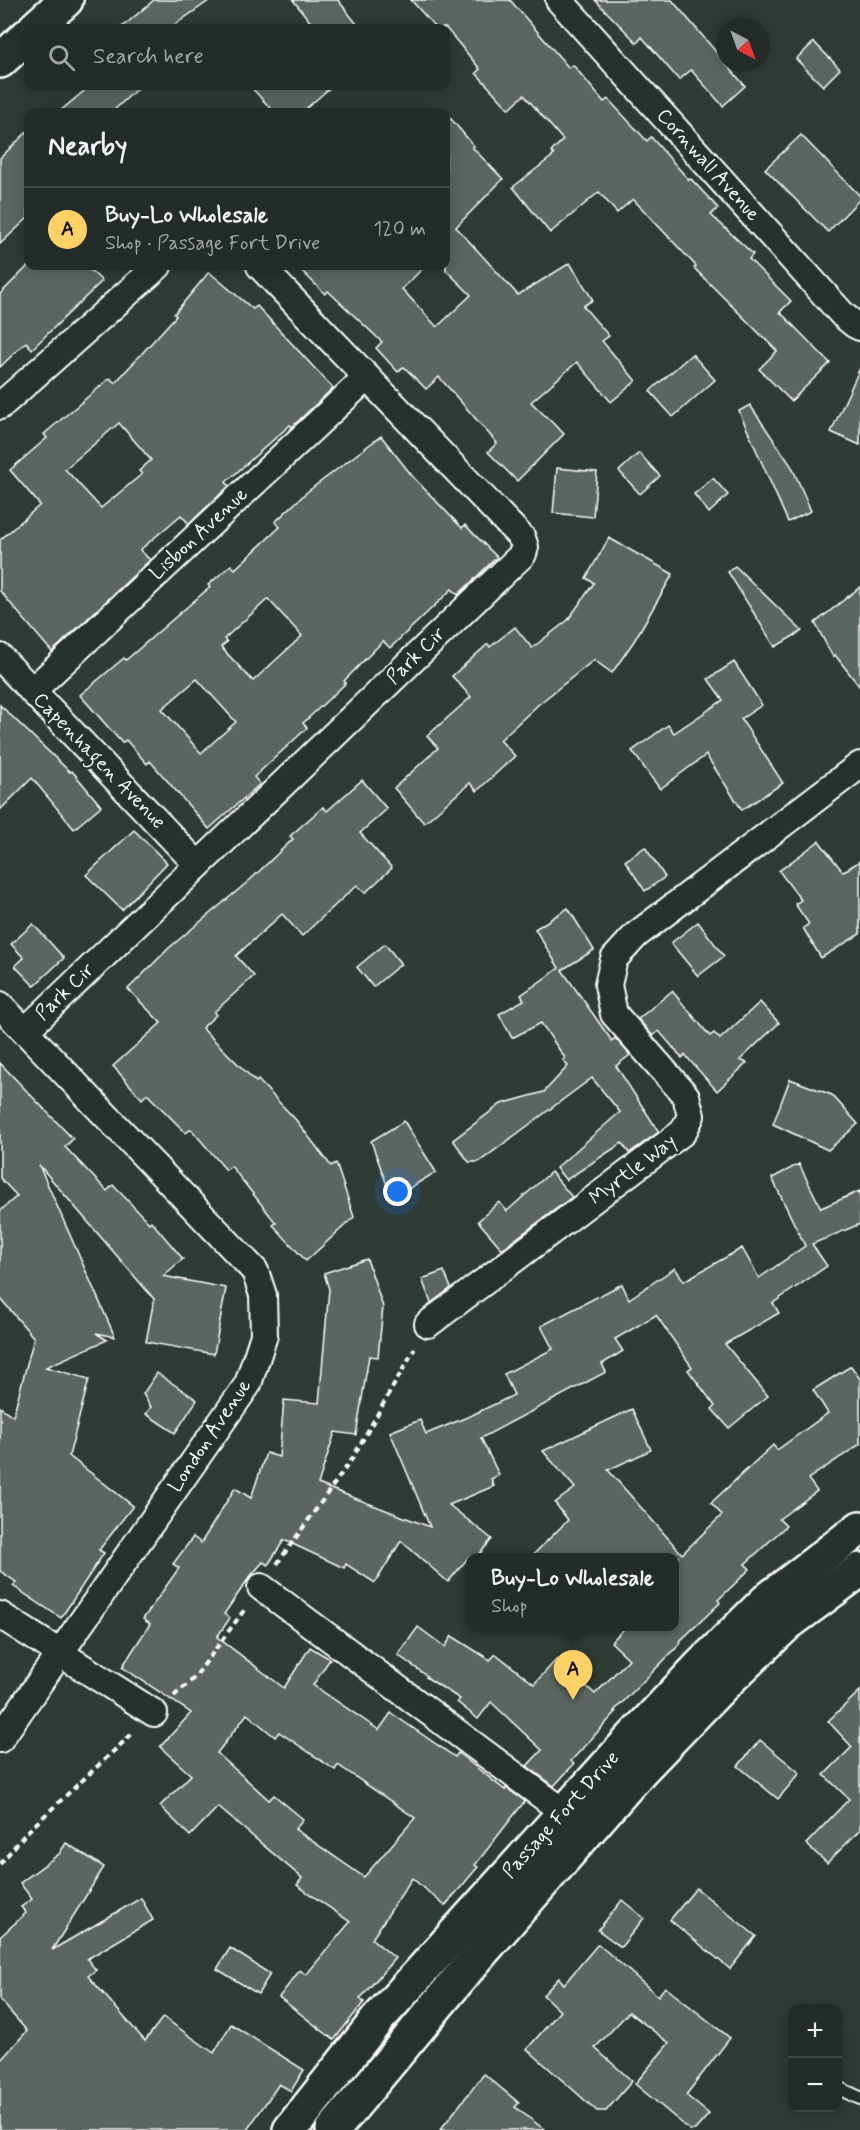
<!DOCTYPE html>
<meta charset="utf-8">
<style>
:root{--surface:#232c28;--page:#2f3834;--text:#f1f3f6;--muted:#a3a7a8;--line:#404845;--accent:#ffd166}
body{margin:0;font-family:Mynerve,sans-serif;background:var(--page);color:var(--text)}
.controls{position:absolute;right:18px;bottom:18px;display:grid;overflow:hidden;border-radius:12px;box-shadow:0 3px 15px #0003}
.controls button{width:54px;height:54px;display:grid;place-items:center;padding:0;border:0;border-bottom:2px solid var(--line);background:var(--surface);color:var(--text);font:30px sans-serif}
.compass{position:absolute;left:716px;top:18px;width:54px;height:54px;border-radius:50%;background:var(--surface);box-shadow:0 3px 15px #0003;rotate:139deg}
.you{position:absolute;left:398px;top:1192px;width:21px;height:21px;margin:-15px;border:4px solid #fff;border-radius:50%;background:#1a73e8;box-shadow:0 0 0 9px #1a73e833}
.badge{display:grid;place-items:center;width:39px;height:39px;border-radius:50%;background:var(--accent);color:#111;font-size:20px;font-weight:700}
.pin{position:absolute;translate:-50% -50px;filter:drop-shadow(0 2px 3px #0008)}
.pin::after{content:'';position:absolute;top:32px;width:21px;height:18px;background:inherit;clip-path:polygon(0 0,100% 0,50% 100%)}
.popup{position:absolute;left:466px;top:1553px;width:213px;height:78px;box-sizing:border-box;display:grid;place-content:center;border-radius:12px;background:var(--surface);filter:drop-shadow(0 2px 4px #0005);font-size:20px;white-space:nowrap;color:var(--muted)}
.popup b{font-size:22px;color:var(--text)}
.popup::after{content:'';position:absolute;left:50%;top:100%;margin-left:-12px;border:12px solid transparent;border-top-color:var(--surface)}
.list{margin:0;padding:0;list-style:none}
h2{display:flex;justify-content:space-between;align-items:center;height:78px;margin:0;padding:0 24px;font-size:26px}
h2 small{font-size:20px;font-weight:400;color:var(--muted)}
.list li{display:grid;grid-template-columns:39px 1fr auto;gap:18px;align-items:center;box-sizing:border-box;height:84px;padding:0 24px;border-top:2px solid var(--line)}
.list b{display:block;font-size:22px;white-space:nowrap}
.list p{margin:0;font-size:20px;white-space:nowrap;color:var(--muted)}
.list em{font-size:20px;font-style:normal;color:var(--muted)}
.icon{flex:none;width:33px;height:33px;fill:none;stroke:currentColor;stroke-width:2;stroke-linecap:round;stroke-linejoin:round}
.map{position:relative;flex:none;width:860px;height:2130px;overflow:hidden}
.search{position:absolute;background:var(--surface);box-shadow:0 3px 15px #0003;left:24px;top:24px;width:426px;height:66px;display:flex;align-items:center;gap:15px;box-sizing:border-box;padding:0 21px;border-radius:12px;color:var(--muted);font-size:22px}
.panel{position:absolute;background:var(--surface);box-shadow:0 3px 15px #0003;left:24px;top:108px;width:426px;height:162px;border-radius:12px}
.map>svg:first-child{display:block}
.building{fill:#5b6661;stroke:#fff;stroke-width:1.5;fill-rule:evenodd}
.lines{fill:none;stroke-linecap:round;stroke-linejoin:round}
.lane-casing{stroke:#fff;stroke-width:16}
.street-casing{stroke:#fff;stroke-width:30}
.secondary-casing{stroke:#fff;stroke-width:38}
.path{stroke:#fff;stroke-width:4;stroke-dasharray:6 4.5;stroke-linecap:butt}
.lane{stroke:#26332d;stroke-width:12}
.street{stroke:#26332d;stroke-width:26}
.secondary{stroke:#26332d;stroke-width:33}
.labels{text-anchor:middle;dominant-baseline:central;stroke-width:5;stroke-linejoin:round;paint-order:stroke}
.street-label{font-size:20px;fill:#fff;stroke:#26332d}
</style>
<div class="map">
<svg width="860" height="2130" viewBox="0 0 860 2130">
<rect width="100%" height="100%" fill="#2f3b35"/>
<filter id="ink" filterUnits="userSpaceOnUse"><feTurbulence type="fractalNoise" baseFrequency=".0167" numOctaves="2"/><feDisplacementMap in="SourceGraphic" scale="12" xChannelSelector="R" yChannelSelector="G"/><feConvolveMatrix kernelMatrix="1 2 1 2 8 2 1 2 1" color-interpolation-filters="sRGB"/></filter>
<g filter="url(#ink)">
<g class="building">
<polygon points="154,0 210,0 170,28 121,28"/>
<polygon points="293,0 338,0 360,28 315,28"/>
<polygon points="411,0 510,0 569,68 573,65 604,102 608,99 647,141 651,137 689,180 691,179 718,208 711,215 753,254 749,259 791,301 780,312 830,363 791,401 759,369 777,351 694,268 696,266 633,199 617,213 599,192 550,233 513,187 554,155 551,152 563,140 524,95 509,109 476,73 480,69 446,28 436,28"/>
<polygon points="595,0 672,0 745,86 723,106 691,70 679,80 642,37 637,43"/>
<polygon points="814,42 840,69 823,86 796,59"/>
<polygon points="90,86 140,86 112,112 59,112"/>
<polygon points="250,86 332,86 302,112 274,112"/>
<polygon points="446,113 474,146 472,147 503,179 456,227 518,295 570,263 593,300 583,306 609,336 602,341 636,381 611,402 577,362 531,402 564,434 517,481 488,452 497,443 439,377 426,389 404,367 398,372 376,348 382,342 328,291 325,294 297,266 425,266 402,289 437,327 471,295 446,270"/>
<polygon points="28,131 28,218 0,244 0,158"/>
<polygon points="801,135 860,196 860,199 828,232 765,169"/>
<polygon points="28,266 86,266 102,281 32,349 26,342 0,367 0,294"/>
<path d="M209,272L253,309L257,306L333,388L292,427L290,425L226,482L229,486L189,524L181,515L140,550L150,560L52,652L0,591V540L40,505L10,470L47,438L44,434L110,378L115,383L176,316L174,314ZM119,423L151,460L139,471L142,474L101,508L65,469Z"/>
<polygon points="692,354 715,380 673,417 650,391"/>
<polygon points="860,368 860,445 831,432"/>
<polygon points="750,405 792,467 811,511 788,522 739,411"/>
<path d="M381,436L413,477L462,528L465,525L497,557L458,595L452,589L390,648L383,641L344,681L346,683L303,723L307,728L254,777L260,784L209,829L150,761L147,764L126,740L122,743L80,695L124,658L126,660L210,587L208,585L231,565L235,569L280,527L275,522L307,492ZM268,599L302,636L253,681L221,647L227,642L224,639ZM197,679L236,722L201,753L162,709Z"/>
<polygon points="639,453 660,476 640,494 619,471"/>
<polygon points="557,468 597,472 593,517 553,513"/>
<polygon points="713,478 728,495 709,513 694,494"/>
<polygon points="609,538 673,574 634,641 612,673 594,660 540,703 500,740 515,756 477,791 470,783 424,823 394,788 438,748 427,736 471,697 452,676 488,644 490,647 515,627 532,648 568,620 594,583 586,578"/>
<polygon points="735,566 802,631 775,647 728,572"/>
<polygon points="860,587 860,687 835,655 833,657 815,623"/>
<polygon points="734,662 762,705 741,719 783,783 742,810 706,755 660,789 632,751 668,725 674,733 723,700 708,679"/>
<polygon points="0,705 70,772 72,771 101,806 74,829 32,778 0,810"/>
<polygon points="362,780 387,809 360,833 392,868 365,893 357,885 302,936 282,914 236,956 254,976 214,1012 216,1015 202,1028 256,1082 258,1080 296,1120 331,1166 336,1163 354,1217 306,1261 273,1225 276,1223 231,1166 226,1170 191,1129 186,1133 147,1094 142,1099 113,1066 161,1023 128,989 169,948 250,880 293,839 290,836 323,807 327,811"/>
<polygon points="134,830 167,863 122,910 86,875"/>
<polygon points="819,841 843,872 860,861 860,934 821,958 803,928 809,924 795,904 801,900 779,871"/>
<polygon points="645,847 665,877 645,891 625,861"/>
<polygon points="568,908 594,950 562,970 612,1041 615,1038 630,1055 616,1066 659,1132 629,1153 622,1143 566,1180 556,1168 620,1112 592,1078 479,1162 469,1162 453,1140 501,1104 544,1092 568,1066 563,1060 565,1058 541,1023 512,1038 499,1014 524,1000 521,995 559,968 535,929"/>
<polygon points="698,922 724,956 698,976 671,943"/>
<polygon points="33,924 64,958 34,986 15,966 24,958 11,944"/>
<polygon points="385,944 401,964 373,987 357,967"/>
<polygon points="672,991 710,1036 714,1033 720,1039 760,1002 779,1023 740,1060 747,1063 717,1091 685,1055 682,1058 659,1031 653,1036 638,1019"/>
<polygon points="0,1063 73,1139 65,1147 107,1191 113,1185 149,1223 151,1221 183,1259 163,1276 226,1288 214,1354 146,1342 154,1299 39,1165 115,1337 96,1333 107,1340 46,1367 89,1379 69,1456 133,1506 99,1550 104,1553 61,1618 13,1586 16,1582 0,1571 0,1407 13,1416 34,1338 0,1298 0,1211 17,1196 0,1178"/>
<polygon points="790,1079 832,1095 858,1124 828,1150 773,1124"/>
<polygon points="404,1121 436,1172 392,1199 371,1141"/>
<path d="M799,1164L821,1208L860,1191V1224L812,1244L827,1266L773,1303L779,1313L725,1344L768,1396L729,1428L712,1409L715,1406L688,1370L692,1367L656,1315L615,1339L623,1351L602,1364L606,1372L481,1438L499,1475L491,1479L494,1486L449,1505L492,1539L477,1557H469L448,1582L401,1541L375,1583L346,1564L344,1568L284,1540L268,1565L263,1562L249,1578L224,1614L230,1618L217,1637L284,1688L310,1647L330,1659L313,1685L379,1730L391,1713L455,1757L458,1753L505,1790L506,1788L525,1801L475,1865L478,1867L445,1906L412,1878L372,1939L395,1958L360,1999L364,2002L334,2040L279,1997L300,1970L306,1975L350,1922L297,1885L302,1878L218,1807L190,1836L160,1806L191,1775L160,1747L191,1713L122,1667L150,1624L143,1619L179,1568L173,1564L193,1537L201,1543L235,1488L251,1498L266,1453L279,1457L284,1400L319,1403L329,1289L324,1273L367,1259L383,1307L378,1357L369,1356L356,1435L335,1432L318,1484L430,1527L390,1432L420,1420L426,1434L470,1416L514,1395L504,1374L553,1349L541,1326L622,1284L629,1299L675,1268L684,1281L742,1248L759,1278L805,1246L772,1178ZM247,1714L275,1737L279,1732L335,1770L338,1765L415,1818L364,1877L295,1829L303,1819L274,1795L269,1800L217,1753Z"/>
<polygon points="551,1172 572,1197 502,1249 478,1221 499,1202 507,1211"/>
<polygon points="444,1271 451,1288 431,1303 422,1279"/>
<polygon points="851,1366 860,1379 860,1444 808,1479 817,1491 779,1519 786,1526 745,1564 750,1569 718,1600 720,1603 680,1641 681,1643 614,1711 616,1712 571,1761 574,1764 554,1786 527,1766 542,1750 491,1702 478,1719 457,1702 460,1699 426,1677 427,1676 398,1655 418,1627 445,1647 452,1636 490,1660 496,1654 534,1684 557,1659 595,1694 629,1659 611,1642 627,1626 675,1626 675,1560 678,1557 531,1557 568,1520 555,1503 575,1488 543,1451 632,1409 651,1450 608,1470 682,1554 722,1515 711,1503 773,1445 777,1450 828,1413 813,1390"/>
<polygon points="157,1373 197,1400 175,1433 146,1414 151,1407 143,1394"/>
<polygon points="860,1691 860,1830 827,1863 806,1844 849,1799 824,1775 852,1747 828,1721"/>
<polygon points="760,1740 800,1773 778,1799 738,1766"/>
<polygon points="66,1843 104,1867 52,1950 141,1898 153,1920 87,1959 96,1970 88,1976 145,2041 163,2017 214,2053 231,2024 304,2070 291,2091 279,2084 247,2130 0,2130 0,2061 27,2031 0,2000 0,1937 26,1913 21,1907 32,1899 20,1883 59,1854"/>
<polygon points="696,1888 756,1936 730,1969 670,1920"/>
<polygon points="622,1900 644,1918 621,1947 598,1930"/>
<polygon points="598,1944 658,1996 665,1987 730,2038 686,2095 709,2114 695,2130 690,2130 635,2084 669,2043 629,2012 595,2048 632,2081 606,2111 597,2111 527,2049 560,2011 543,1995 559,1978 564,1984"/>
<polygon points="230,1948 270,1974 258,1994 217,1969"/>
<polygon points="484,2074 519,2103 515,2107 545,2130 440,2130"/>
</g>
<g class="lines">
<defs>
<polyline id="lane" points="838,2088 860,2098"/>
<g id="street">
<polyline points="559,0 843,315 854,324 860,327"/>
<polyline points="0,406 158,266"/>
<polyline points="0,657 198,865"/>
<polyline points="32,691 367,377"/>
<polyline points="0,1005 255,1271 263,1295 264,1335 248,1384 0,1739"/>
<polyline points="25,1031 523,554 525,547 522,538 260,266"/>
<polyline points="428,1324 683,1132 691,1116 686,1096 614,1014 608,985 614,959 636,935 860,765"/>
<polyline points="261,1587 564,1812"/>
<polyline points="0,1615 154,1713"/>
</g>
<g id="secondary">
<polyline points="35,28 66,0"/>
<polyline points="0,61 28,35"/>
<polyline points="290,2130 377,2020 620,1751 700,1666 767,1600 860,1528"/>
<polyline points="333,2130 468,1968 642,1769 721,1687 787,1624 860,1570"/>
</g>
</defs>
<use href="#lane" class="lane-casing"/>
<use href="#street" class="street-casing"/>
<use href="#secondary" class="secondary-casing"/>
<g class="path">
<polyline points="277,1564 352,1459 415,1348"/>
<polyline points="174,1696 195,1677 245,1609"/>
<polyline points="0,1864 26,1833 133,1733"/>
</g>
<use href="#lane" class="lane"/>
<use href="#street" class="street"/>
<use href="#secondary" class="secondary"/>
</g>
</g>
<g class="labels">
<g class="street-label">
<text transform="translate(708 165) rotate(48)">Cornwall Avenue</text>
<text transform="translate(199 534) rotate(-43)">Lisbon Avenue</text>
<text transform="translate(416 656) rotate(-44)">Park Cir</text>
<text transform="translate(99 761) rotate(46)">Capenhagen Avenue</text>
<text transform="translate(65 992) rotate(-44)">Park Cir</text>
<text transform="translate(633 1170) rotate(-37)">Myrtle Way</text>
<text transform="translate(210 1436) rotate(-56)">London Avenue</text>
<text transform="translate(561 1815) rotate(-48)">Passage Fort Drive</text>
</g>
</g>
</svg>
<div class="controls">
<button>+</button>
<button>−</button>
</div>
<svg class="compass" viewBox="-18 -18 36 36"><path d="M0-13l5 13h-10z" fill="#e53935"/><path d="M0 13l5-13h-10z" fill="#a3a7a8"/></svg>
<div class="you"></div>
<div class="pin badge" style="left:573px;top:1700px">A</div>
<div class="popup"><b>Buy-Lo Wholesale</b>Shop</div>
<div class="search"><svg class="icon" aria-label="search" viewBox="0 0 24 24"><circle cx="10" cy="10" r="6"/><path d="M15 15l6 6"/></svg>Search here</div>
<section class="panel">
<h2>Nearby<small></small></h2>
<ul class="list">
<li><span class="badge">A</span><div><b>Buy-Lo Wholesale</b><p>Shop · Passage Fort Drive</p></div><em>120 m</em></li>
</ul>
</section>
</div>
